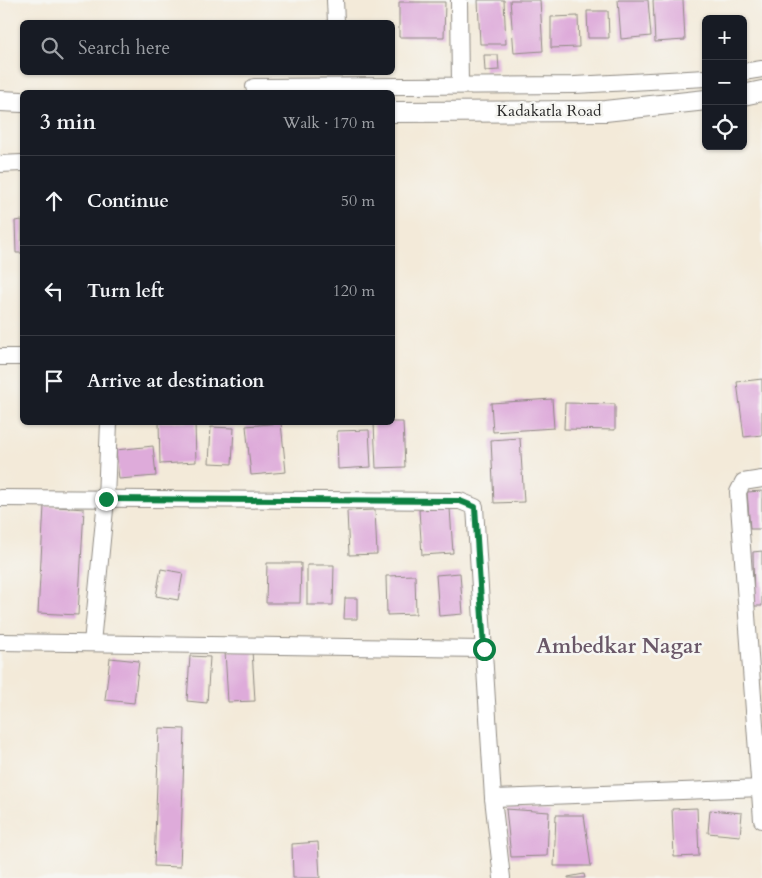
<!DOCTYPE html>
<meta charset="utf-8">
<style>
:root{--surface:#171b24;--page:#20242c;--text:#f1f3f6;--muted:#9ea1a6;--line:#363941}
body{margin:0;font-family:Cardo,serif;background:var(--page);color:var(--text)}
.controls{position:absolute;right:15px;top:15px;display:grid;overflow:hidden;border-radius:8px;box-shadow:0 1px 4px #0004}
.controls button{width:45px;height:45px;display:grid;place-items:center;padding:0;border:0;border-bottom:1px solid var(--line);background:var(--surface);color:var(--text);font:25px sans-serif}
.stop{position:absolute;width:15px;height:15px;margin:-11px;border:4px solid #0b8043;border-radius:50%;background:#fff}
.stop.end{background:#0b8043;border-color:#fff;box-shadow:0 1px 5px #0008}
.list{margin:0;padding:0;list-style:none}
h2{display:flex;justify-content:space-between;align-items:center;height:65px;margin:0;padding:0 20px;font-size:21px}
h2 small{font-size:16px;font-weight:400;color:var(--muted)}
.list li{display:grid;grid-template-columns:32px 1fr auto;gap:15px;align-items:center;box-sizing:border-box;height:90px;padding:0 20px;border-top:1px solid var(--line)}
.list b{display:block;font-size:19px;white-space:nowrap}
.list em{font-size:16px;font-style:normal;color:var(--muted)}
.icon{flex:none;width:28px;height:28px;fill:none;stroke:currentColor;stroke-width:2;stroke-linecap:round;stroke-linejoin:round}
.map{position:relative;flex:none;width:762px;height:878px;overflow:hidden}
.search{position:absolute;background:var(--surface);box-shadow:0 1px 4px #0004;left:20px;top:20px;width:375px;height:55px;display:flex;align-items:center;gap:12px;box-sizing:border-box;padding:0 18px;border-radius:8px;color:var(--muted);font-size:19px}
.panel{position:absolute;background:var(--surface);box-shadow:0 1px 4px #0004;left:20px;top:90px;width:375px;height:335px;border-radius:8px}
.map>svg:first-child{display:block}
.building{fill:#deabda}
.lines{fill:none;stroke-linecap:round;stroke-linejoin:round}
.minor-casing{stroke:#8f8a82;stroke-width:18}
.tertiary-casing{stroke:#8f8a82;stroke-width:22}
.minor{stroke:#fff;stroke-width:16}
.tertiary{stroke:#fff;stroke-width:20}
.route{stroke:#0b8043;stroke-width:6}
.labels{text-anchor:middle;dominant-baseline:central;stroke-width:5;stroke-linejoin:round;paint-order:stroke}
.street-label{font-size:16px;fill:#2b2b2b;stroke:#f6f6f2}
.district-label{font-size:21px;font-weight:bold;fill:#6a5868;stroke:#f6f6f2}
</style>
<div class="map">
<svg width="762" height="878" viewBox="0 0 762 878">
<rect width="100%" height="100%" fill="#f6f6f2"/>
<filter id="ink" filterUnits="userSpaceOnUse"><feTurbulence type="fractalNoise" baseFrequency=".02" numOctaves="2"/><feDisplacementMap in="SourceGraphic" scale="10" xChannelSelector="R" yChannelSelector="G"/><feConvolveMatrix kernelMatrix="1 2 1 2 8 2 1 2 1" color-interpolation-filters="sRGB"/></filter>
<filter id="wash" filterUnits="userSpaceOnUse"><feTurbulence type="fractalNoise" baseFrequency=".0096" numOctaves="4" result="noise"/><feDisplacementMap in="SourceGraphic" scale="20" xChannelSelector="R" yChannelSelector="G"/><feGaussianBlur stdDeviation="1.12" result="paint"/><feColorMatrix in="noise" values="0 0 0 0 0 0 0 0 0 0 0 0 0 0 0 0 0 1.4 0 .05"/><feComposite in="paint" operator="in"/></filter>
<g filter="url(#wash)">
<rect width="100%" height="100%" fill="#f3ead9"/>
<g id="blocks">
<g class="building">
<polygon points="478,0 504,0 506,44 480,44"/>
<polygon points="510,0 540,0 543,51 514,53"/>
<polygon points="618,0 648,0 651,36 621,39"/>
<polygon points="653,0 683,0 685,40 655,42"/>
<polygon points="399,2 445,2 444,37 399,37"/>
<polygon points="587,11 608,11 609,38 588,38"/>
<polygon points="578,16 579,47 551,48 551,17"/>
<polygon points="484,55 498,55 499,70 485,71"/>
<polygon points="22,220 22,253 16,253 15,221"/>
<polygon points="762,379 762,435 744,437 737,382"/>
<polygon points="552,399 554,428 493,432 491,403"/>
<polygon points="565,403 615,404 615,430 564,429"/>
<polygon points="159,422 195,422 196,462 160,464"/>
<polygon points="392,422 403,422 405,467 376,468 374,423"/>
<polygon points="281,423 286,472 251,475 246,426"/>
<polygon points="211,427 234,428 232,464 209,463"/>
<polygon points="369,430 371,467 338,469 337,431"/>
<polygon points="520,438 524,502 494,503 491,440"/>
<polygon points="153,446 156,476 119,479 116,450"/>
<polygon points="762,491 762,529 750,529 747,492"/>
<polygon points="44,506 84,509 78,615 38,613"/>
<polygon points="450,508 453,553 422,555 419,510"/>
<polygon points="375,510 377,554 349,555 347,511"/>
<polygon points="762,551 762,606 754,606 753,552"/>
<polygon points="267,563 301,563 300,603 266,603"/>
<polygon points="307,565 334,565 333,605 307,605"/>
<polygon points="161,569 183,573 178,600 156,596"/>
<polygon points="460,573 463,614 439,616 436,575"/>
<polygon points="415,575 416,614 387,615 386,576"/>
<polygon points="345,598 357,598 357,619 344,619"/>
<polygon points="252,650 255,701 228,702 225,651"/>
<polygon points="190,656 210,657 207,703 187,701"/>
<polygon points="110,658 139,661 134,703 105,700"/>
<polygon points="159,728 185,729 180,867 154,866"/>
<polygon points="697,808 699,856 674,857 672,809"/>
<polygon points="506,809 549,812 547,856 511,857"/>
<polygon points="710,810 742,813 740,836 708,833"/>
<polygon points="556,815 584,815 591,866 554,866"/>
<polygon points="318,842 320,878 293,878 292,844"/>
<polygon points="584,874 585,878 568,878 568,877"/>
</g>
</g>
</g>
<g filter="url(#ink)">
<use href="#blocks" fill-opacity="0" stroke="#8f8a82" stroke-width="1"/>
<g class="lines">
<defs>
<g id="minor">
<polyline points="335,0 336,22"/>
<polyline points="459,0 460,85"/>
<polyline points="743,72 762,69"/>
<polyline points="254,87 574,85 706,78"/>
<polyline points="0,164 22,163"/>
<polyline points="0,357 22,357"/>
<polyline points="762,479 743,482 738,492 762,820"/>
<polyline points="0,498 460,501 475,507 493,798 762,788"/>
<polyline points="0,642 483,649"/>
<polyline points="92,643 106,499 109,422"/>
<polyline points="493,798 502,878"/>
</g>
<g id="tertiary">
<polyline points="743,95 762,91"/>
<polyline points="0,101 22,102"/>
<polyline points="392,112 605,111 706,100"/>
</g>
</defs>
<use href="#minor" class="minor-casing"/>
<use href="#tertiary" class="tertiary-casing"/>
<use href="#minor" class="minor"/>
<use href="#tertiary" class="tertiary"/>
</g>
</g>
<g class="lines" filter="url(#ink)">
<polyline class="route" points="106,499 460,501 475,507 484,649"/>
</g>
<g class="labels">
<g class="street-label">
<text x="549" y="111">Kadakatla Road</text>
</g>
<g class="district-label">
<text x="619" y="646">Ambedkar Nagar</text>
</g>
</g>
</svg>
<div class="controls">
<button>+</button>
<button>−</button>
<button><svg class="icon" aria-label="locate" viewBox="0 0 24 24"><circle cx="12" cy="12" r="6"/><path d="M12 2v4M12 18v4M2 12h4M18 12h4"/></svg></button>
</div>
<div class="stop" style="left:484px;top:649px"></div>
<div class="stop end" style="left:106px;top:499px"></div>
<div class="search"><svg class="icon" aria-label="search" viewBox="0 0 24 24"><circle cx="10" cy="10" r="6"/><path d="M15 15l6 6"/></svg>Search here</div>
<section class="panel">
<h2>3 min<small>Walk · 170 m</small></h2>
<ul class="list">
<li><svg class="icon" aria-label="ahead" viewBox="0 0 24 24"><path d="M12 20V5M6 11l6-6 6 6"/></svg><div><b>Continue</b></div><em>50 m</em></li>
<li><svg class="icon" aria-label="left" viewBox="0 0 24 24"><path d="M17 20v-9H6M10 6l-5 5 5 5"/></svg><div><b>Turn left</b></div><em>120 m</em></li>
<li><svg class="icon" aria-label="arrive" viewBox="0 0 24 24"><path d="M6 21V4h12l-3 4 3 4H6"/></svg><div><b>Arrive at destination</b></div></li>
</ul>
</section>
</div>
